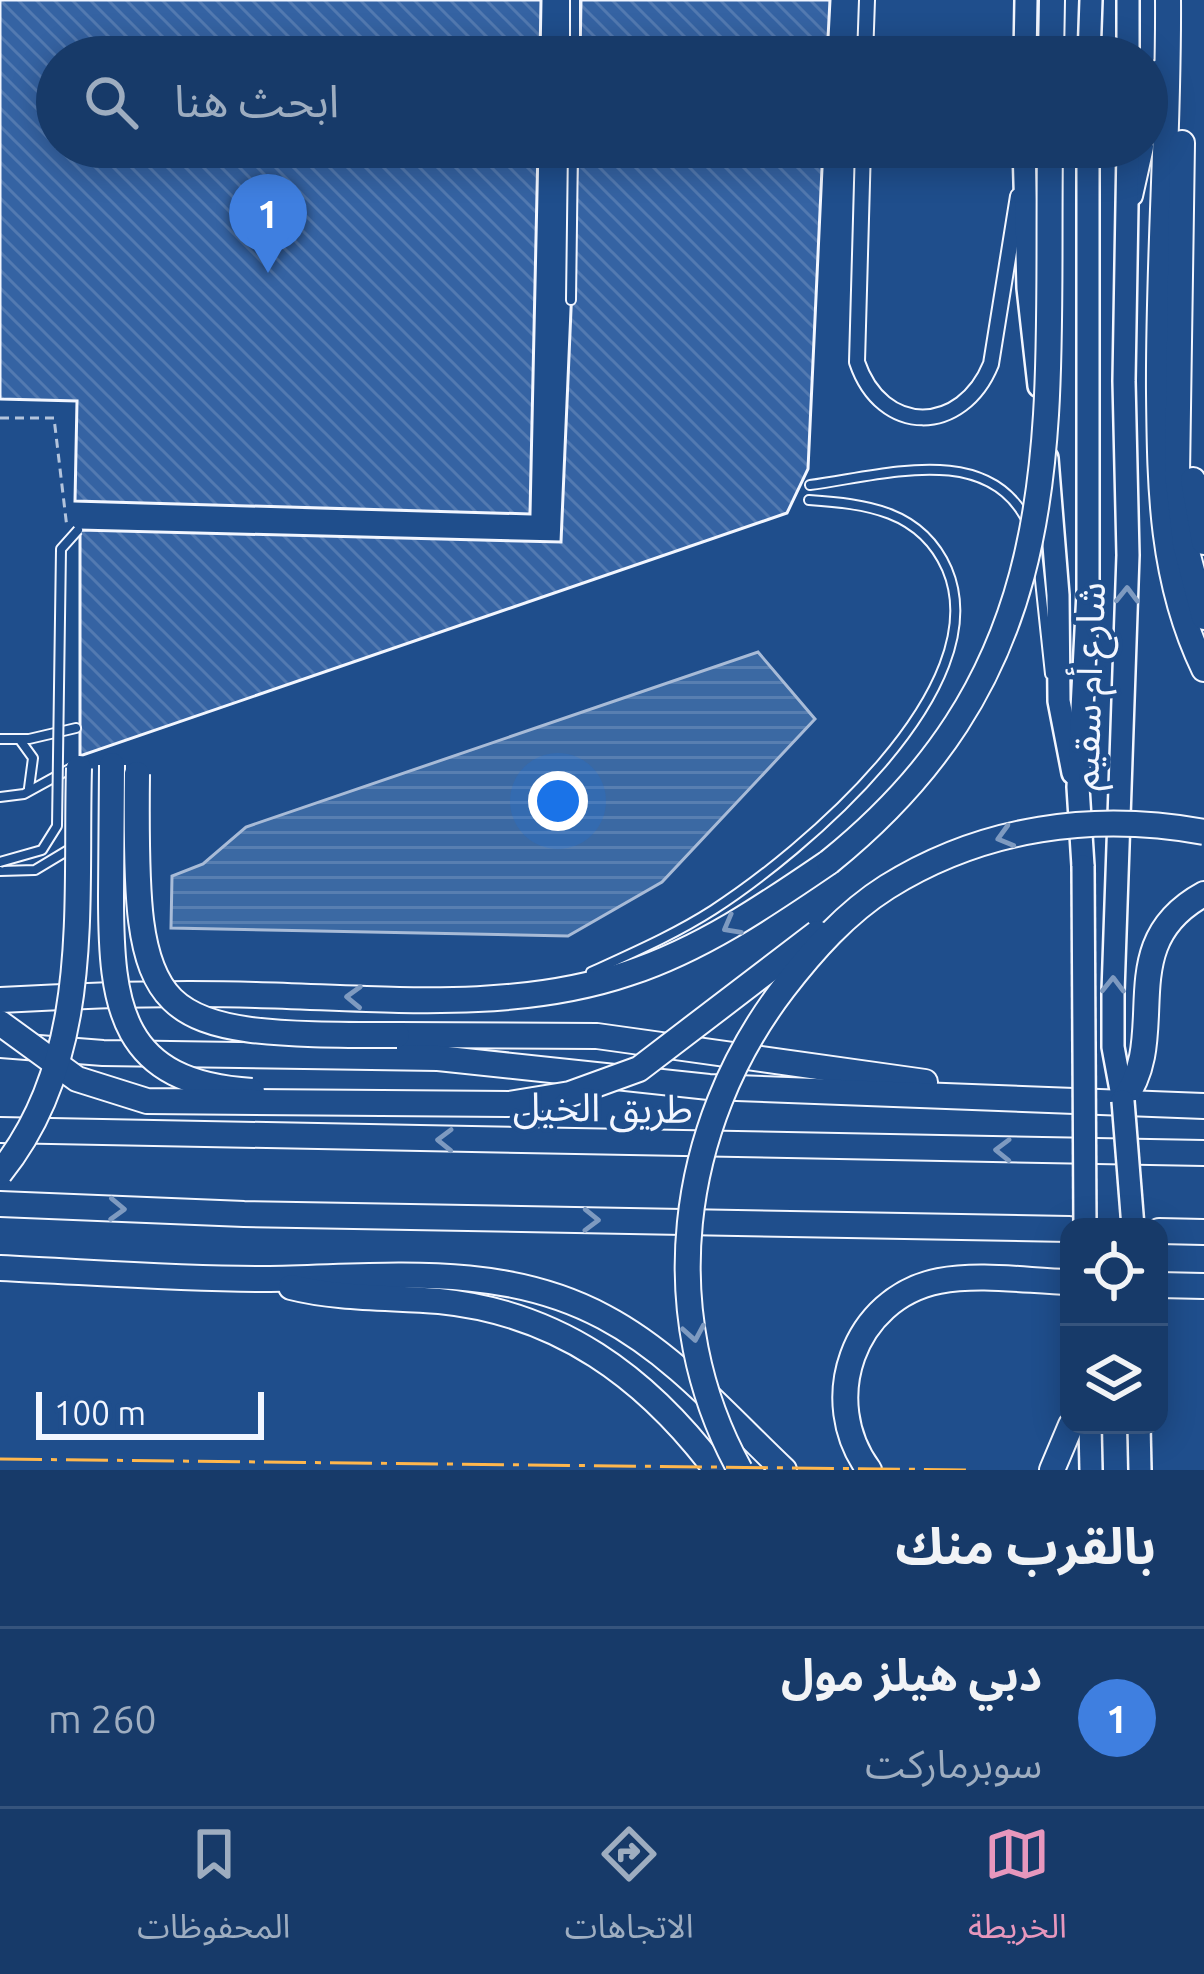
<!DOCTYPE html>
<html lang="ar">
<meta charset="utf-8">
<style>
:root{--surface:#173a69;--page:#20416f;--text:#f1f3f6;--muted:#9eadc0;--line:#36547d;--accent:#e797bd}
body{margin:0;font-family:Ubuntu,"Noto Sans Arabic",sans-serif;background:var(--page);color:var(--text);direction:rtl}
.controls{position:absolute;right:36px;bottom:36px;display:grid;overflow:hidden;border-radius:24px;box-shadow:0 6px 30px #0003}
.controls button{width:108px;height:108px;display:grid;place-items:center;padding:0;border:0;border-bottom:3px solid var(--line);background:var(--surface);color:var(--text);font:60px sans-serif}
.scale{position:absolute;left:36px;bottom:30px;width:228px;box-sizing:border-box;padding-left:12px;border:6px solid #f2f6ff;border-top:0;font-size:33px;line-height:42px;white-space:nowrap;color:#f2f6ff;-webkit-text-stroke:9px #1f4e8c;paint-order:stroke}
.you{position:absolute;left:558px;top:801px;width:42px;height:42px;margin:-30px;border:9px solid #fff;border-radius:50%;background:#1a73e8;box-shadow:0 0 0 18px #1a73e833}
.badge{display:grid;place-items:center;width:78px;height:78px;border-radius:50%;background:var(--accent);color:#fff;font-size:39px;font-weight:700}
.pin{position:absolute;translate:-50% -99px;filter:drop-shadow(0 3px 6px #0008)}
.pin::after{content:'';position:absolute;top:63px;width:42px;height:36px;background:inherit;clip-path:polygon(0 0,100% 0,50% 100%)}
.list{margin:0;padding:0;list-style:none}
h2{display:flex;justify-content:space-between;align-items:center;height:156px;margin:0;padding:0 48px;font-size:51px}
h2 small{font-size:39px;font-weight:400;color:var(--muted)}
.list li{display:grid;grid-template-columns:78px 1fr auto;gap:36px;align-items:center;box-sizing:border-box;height:180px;padding:0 48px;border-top:3px solid var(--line)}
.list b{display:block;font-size:45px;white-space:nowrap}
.list p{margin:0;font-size:39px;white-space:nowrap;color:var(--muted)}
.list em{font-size:39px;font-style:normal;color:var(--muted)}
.icon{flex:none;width:66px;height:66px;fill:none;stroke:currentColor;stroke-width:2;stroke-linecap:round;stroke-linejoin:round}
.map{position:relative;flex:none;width:1204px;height:1470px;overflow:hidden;direction:ltr}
.search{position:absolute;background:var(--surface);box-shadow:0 6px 30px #0003;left:36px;right:36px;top:36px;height:132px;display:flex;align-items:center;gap:30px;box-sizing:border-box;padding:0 42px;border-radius:66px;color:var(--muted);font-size:45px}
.sheet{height:336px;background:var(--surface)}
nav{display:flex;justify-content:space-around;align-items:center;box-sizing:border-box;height:168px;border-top:3px solid var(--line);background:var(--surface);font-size:33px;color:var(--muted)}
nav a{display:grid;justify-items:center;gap:6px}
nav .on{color:var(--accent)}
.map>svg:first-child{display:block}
.water{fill:url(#water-rules);stroke:#a8bbd7;stroke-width:3}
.building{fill:url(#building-back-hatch);stroke:#f2f6ff;stroke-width:3}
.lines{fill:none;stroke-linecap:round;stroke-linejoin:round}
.lane-casing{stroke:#f2f6ff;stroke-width:12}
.street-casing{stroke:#f2f6ff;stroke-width:18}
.secondary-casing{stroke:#f2f6ff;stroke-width:22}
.primary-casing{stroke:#f2f6ff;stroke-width:26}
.highway-casing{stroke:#f2f6ff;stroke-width:28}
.path{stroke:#b3c4dc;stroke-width:3;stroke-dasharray:9 6;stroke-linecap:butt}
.lane{stroke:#1f4e8c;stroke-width:8}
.street{stroke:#1f4e8c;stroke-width:14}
.secondary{stroke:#1f4e8c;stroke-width:18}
.primary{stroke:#1f4e8c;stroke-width:21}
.highway{stroke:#1f4e8c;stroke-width:24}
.lane-bridge-casing{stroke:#f2f6ff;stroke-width:12;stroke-linecap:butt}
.primary-bridge-casing{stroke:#f2f6ff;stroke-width:26;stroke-linecap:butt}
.highway-bridge-casing{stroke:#f2f6ff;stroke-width:28;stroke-linecap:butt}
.lane-bridge{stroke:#1f4e8c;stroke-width:8}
.primary-bridge{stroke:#1f4e8c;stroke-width:21}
.highway-bridge{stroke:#1f4e8c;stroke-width:24}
.power{stroke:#ffb74d;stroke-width:3;stroke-dasharray:42 9 6 9;stroke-linecap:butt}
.oneway{stroke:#7e9ac0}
.labels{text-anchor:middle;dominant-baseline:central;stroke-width:9;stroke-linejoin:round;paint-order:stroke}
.street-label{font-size:39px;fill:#f2f6ff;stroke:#1f4e8c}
</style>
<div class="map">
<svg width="1204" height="1470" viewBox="0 0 1204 1470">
<defs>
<pattern id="water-rules" width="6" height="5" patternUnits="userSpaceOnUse" patternTransform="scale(3)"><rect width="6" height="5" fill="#3b69a3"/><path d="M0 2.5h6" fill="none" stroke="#587fb1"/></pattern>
<pattern id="building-back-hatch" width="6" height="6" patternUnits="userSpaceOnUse" patternTransform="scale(3)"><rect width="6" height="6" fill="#3563a3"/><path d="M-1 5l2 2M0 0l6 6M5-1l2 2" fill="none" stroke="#537ab1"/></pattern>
</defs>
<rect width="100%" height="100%" fill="#1f4e8c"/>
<polygon class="water" points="758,652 815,719 662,882 568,936 171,928 172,876 203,864 246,827"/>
<g class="building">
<polygon points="0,0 541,0 540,57 57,57 57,147 538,147 530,514 75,501 77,401 0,399"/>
<polygon points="581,0 830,0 827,57 580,57"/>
<polygon points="578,147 823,147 808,469 787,513 80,756 80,530 561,542"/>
</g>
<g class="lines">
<defs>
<g id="lane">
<polyline points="575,57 575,0"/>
<polyline points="571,300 573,147"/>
<path d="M810,485C881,476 987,441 1027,521"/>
<polyline points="1037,552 1050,674"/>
<polyline points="0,739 29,739 76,728"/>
<polyline points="20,740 33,758 29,788"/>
<polyline points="0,797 24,794 75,766"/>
<polyline points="0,871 35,870 70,849"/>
<path d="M591,972C632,953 674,935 713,910C801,853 998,689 947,569C921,510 866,504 809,500"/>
</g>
<g id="street">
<polyline points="865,57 867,0"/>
<path d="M863,147L857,362C882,436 962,435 991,364L1018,196"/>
</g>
<g id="secondary">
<polyline points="1147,135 1159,69"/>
<polyline points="1133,196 1144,147"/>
</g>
<g id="primary">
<polyline points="1128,0 1128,57"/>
<polyline points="1025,57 1026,0"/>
<polyline points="1089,57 1091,0"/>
<polyline points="1024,147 1028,288 1039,386"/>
<polyline points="1047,458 1058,595 1059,701 1073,773"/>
<polyline points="1083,866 1078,787 1088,592 1088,147"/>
<polyline points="1123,1101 1113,1047 1113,992 1128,555 1124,381 1128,147"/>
<polyline points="1090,1425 1091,1470"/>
<polyline points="1139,1425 1140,1470"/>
</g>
<g id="highway">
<path d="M1168,0C1169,131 1158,261 1159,393C1160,489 1161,580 1204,669"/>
<polyline points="1051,57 1052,0"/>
<polyline points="1182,143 1177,474 1185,544 1204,617"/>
<polyline points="1193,480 1204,542"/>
<path d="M0,1000C86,995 170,992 256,995C378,998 512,1013 629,973C702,949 766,905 829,862"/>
<polyline points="397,1035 597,1036 925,1082"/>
<polyline points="0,1045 103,1053 438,1058 709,1087 1204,1106"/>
<path d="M1123,1101C1173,1034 1110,945 1204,894"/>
<polyline points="0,1130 1204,1153"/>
<polyline points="0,1204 244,1214 1069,1229"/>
<polyline points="1159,1231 1204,1232"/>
<path d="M0,1268C88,1272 176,1279 264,1279C379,1278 498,1260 604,1317C674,1354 727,1416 784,1470"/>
<polyline points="1159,1285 1204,1286"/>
<path d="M291,1287C338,1299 390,1297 439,1301C559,1313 646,1377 716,1470"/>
<path d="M869,1470C818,1401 853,1298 939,1281C980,1273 1028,1281 1069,1282"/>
<polyline points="1052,1470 1071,1425"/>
</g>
</defs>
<use href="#lane" class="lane-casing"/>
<use href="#street" class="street-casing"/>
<use href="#secondary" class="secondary-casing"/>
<use href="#primary" class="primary-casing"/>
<use href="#highway" class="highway-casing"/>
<polyline class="path" points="0,418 54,418 67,528"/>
<use href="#lane" class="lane"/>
<use href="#street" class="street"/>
<use href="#secondary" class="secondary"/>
<use href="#primary" class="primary"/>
<use href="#highway" class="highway"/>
<defs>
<polyline id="lane-bridge" points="0,862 42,850 57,826 61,549 78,530"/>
<g id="primary-bridge">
<polyline points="1083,866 1085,1227"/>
<polyline points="1123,1101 1133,1227"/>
</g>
<g id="highway-bridge">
<path d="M112,765C112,809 111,852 111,896C111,1007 120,1083 252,1091"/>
<path d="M137,774C134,1027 147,1035 397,1035"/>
<path d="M829,862C1077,662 1046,431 1050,147"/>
<polyline points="0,1023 77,1079 147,1101 509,1104 570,1094 639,1069 817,933"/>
<path d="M0,1173C93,1058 75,907 79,768"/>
<path d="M740,1470C654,1315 678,1127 783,989C813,950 846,913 887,887C983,827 1094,812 1204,832"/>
</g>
</defs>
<use href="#lane-bridge" class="lane-bridge-casing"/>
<use href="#primary-bridge" class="primary-bridge-casing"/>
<use href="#highway-bridge" class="highway-bridge-casing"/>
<use href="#lane-bridge" class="lane-bridge"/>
<use href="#primary-bridge" class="primary-bridge"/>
<use href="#highway-bridge" class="highway-bridge"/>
<polyline class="power" points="0,1459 973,1470"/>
</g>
<defs><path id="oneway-chevron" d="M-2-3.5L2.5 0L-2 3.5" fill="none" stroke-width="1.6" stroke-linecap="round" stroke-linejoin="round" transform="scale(3)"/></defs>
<g class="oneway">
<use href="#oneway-chevron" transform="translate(1127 595) rotate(-89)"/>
<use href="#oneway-chevron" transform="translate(1005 837) rotate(164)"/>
<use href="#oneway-chevron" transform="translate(731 926) rotate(151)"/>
<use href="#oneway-chevron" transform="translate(1113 985) rotate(-89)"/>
<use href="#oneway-chevron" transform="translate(354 997) rotate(-178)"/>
<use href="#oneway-chevron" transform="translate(445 1140) rotate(-179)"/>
<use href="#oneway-chevron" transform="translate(1003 1150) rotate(-179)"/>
<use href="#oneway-chevron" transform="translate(117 1209) rotate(2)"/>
<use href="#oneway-chevron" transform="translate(591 1220) rotate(1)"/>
<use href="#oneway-chevron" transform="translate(694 1333) rotate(80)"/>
</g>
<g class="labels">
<g class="street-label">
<text transform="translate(1087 686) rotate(-88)">شارع أم سقيم</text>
<text transform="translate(603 1107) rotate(1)">طريق الخيل</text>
</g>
</g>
</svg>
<div class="controls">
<button><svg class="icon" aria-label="locate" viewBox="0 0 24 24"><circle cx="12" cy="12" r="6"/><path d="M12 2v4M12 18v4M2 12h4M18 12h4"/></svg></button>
<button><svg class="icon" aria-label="layers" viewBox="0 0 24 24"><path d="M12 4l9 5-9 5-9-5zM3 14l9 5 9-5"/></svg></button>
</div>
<div class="scale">100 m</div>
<div class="you"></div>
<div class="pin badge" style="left:268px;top:273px;background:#3f7fe0">1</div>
<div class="search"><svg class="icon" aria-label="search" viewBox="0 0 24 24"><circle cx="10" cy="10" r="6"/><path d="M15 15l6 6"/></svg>ابحث هنا</div>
</div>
<section class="sheet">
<h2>بالقرب منك<small></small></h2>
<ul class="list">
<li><span class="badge" style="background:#3f7fe0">1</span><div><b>دبي هيلز مول</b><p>سوبرماركت</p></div><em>260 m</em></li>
</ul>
</section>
<nav>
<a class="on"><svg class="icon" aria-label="map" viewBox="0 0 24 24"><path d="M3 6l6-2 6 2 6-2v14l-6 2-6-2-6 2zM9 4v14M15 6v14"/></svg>الخريطة</a>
<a><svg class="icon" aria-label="directions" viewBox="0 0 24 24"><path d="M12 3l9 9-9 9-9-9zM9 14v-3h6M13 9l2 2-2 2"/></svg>الاتجاهات</a>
<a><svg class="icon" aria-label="saved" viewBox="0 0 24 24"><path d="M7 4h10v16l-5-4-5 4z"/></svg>المحفوظات</a>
</nav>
